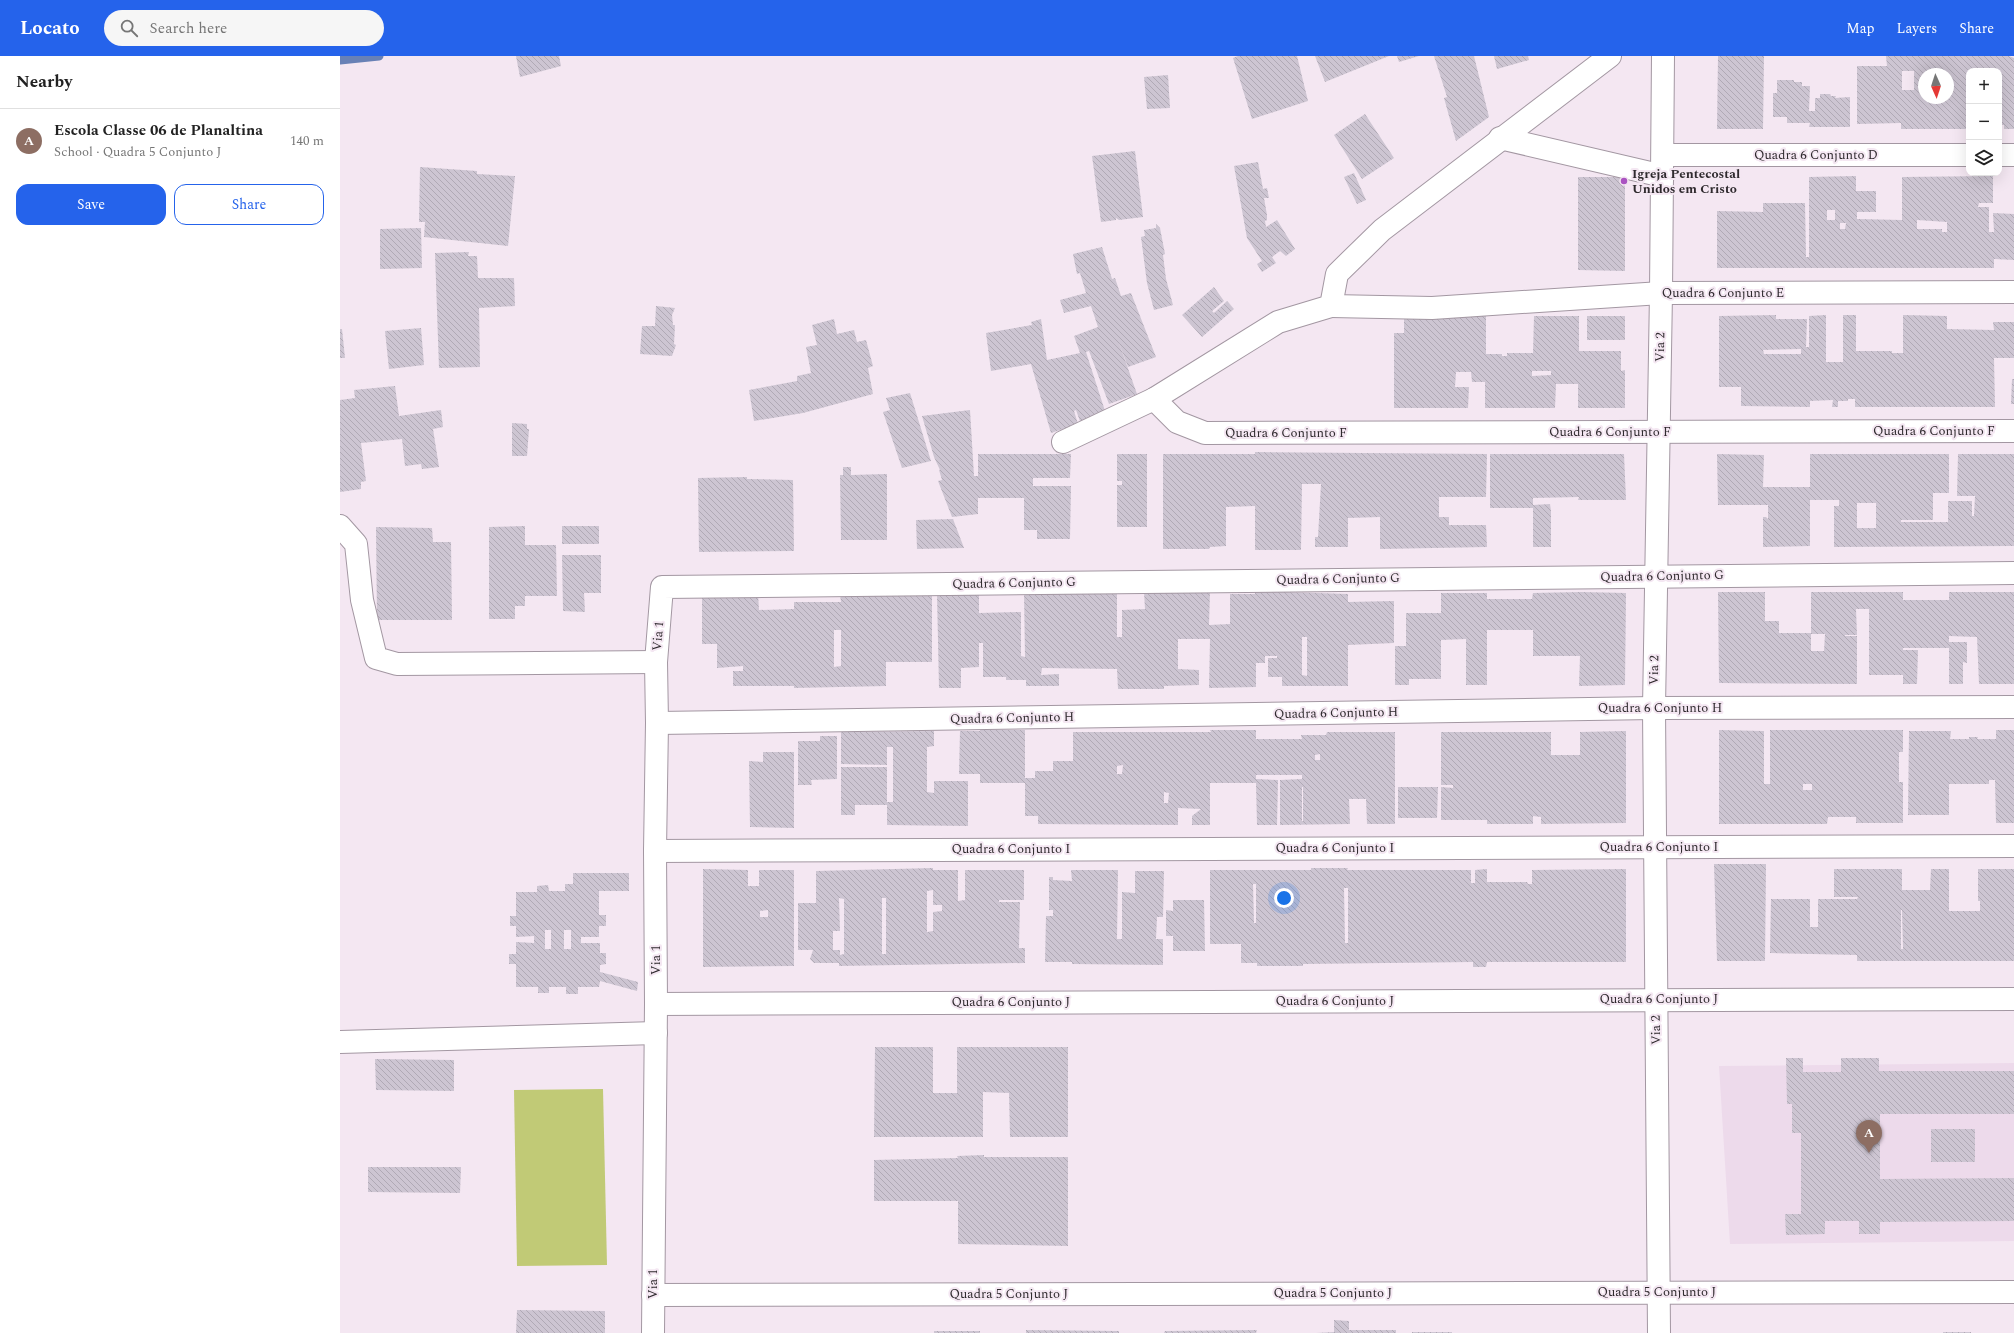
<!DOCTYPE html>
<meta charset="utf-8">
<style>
:root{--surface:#fff;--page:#f6f6f6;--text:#222;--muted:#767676;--line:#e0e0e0;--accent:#2563eb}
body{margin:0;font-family:Spectral,serif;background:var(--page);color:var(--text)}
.controls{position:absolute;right:12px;top:12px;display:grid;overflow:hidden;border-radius:8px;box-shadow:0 4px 16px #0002}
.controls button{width:36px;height:36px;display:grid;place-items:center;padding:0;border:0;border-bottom:1px solid var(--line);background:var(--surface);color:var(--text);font:20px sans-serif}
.compass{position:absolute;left:1578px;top:12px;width:36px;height:36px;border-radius:50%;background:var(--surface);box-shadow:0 4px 16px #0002;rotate:177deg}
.you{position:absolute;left:944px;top:842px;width:14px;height:14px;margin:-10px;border:3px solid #fff;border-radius:50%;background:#1a73e8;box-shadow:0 0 0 6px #1a73e833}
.badge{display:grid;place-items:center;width:26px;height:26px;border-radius:50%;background:var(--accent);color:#fff;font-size:13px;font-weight:700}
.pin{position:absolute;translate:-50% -33px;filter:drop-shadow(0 1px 2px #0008)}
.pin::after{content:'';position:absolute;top:21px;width:14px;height:12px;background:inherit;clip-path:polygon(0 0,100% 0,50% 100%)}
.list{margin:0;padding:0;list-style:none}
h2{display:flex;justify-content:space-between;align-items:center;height:52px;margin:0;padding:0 16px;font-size:17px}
h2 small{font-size:13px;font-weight:400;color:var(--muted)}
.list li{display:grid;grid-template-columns:26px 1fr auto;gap:12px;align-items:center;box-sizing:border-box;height:64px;padding:0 16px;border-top:1px solid var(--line)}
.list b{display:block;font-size:15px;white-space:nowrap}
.list p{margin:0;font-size:13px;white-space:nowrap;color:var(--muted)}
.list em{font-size:13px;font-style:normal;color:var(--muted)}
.actions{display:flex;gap:8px;padding:12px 16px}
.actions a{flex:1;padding:9px 0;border:1px solid var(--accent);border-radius:12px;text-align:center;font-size:14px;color:var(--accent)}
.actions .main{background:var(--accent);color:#fff}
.icon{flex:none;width:22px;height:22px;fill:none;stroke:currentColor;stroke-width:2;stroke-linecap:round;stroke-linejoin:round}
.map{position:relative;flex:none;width:1674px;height:1277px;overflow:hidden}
header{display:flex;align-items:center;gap:24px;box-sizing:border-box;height:56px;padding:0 20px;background:var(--accent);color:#fff}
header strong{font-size:19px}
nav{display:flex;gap:22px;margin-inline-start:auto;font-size:14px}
.search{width:280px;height:36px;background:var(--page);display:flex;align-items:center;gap:10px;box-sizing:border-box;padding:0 14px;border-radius:22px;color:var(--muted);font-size:15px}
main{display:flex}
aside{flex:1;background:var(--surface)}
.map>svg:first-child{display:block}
.built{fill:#eddaeb}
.garden{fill:#c1ca76}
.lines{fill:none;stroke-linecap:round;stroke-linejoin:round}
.stream{stroke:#6881b6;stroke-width:9}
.building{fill:url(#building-back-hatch);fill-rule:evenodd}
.minor-casing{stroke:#a397a2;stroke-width:24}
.minor{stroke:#fff;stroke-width:22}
.poi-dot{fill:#aa53c1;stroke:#f4e7f2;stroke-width:1.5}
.labels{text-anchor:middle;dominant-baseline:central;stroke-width:4;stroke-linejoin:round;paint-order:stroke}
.street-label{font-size:13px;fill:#2f2a2e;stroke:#f4e7f2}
.poi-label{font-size:13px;font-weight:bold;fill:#2f2a2e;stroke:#f4e7f2;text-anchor:start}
</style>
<header>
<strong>Locato</strong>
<div class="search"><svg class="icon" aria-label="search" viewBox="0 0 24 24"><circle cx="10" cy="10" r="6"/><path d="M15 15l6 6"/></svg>Search here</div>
<nav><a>Map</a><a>Layers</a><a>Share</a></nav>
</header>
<main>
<aside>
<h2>Nearby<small></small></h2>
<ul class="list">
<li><span class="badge" style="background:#8d6e63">A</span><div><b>Escola Classe 06 de Planaltina</b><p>School · Quadra 5 Conjunto J</p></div><em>140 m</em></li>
</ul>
<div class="actions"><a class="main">Save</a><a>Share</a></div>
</aside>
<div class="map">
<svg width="1674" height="1277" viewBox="0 0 1674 1277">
<defs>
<pattern id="building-back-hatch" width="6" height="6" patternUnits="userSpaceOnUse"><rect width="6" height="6" fill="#cdc5d2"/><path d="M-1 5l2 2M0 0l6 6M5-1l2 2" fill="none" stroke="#b0a9b5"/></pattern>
</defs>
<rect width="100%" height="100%" fill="#f4e7f2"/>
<polygon class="built" points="1674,1007 1674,1185 1390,1188 1379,1010"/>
<polygon class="garden" points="263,1033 267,1209 177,1210 174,1034"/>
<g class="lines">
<polyline class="stream" points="0,4 39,0"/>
</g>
<g class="building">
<polygon points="176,0 219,0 221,10 180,21"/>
<polygon points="898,0 957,0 968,45 912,63 893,2"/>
<polygon points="975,0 1049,0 985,26"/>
<polygon points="1057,0 1079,0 1059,6"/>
<polygon points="1094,0 1134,0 1149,61 1116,85 1104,42 1107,41"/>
<polygon points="1154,0 1188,0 1189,4 1157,13"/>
<polygon points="1378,0 1424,0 1423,73 1377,73"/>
<path d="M1546,0H1669L1674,2V73H1664V69H1662V19H1659V15H1629V73H1561V67L1517,68V10H1547ZM1562,15H1574V34H1562ZM1584,18H1608V42H1584Z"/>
<polygon points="828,19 830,52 807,53 804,21"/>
<polygon points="1437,24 1454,24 1454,26 1462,26 1462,30 1470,30 1469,55 1475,55 1475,42 1480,42 1480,38 1490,38 1491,40 1496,40 1495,42 1510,41 1510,71 1469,71 1470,67 1447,67 1447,61 1433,61 1433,37 1437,37"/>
<polygon points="1025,58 1054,102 1022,123 994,79"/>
<polygon points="795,95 803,161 779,164 776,162 776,164 761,166 752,100"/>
<polygon points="918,106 923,133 927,132 929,142 924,142 927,159 927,164 925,165 926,171 937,164 955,193 946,200 940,195 932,201 936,207 922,216 917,208 922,205 907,182 894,110"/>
<polygon points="80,111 137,115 137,118 175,120 168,190 84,181 85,166 79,166"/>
<polygon points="1014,117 1026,144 1017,148 1004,121"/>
<path d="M1516,120V135H1536V156H1517V163L1562,164V121L1653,120V147H1639L1638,151H1649V176H1654L1653,157L1674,158V204L1654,203V212H1377V155L1423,156V147H1465L1466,201H1469V121ZM1487,154H1495V164H1487ZM1577,164L1607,166V176H1602V173H1577ZM1500,167H1506L1505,173H1500Z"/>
<polygon points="1238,121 1285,121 1285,215 1238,214"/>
<polygon points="816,168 820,172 825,198 823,199 826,223 833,249 814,254 807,227 801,181 805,180 804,174 816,172"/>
<polygon points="81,172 82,212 40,213 40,173"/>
<polygon points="762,191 772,223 775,222 781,240 791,237 816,301 788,311 778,284 797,338 769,348 749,295 746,296 765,355 742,371 736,354 734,355 738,368 711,377 691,308 651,315 646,277 692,269 691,266 701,263 707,304 740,297 734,280 758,271 751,250 724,257 720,244 746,237 740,217 737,218 733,198"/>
<polygon points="129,196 128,200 137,200 138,222 174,222 175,250 139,252 140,311 99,312 95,197"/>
<polygon points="874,231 884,245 872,255 874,257 887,245 894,253 862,281 842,259"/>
<polygon points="316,250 335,252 332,259 333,269 335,269 334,288 336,289 332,300 300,298 302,270 315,270"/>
<path d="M1436,259V263H1467L1466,291H1469V260L1486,259V306H1503V259H1516V295H1552V297H1563V259L1607,260V273L1654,274L1653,266H1674V302H1654L1655,351H1515V343H1508V345H1498V351H1492L1493,344L1470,345V351L1401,350V331H1379V260ZM1461,293V298H1424L1423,294Z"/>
<path d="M1064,260H1146V298H1162V300H1167V297H1193L1194,260H1239V295H1281V315L1285,314V352H1238V328H1216L1215,352H1145V326H1132L1131,316H1116L1115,331H1129L1128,352H1054V277H1064ZM1192,315H1211V319L1192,320Z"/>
<rect x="1247" y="260" width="38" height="24"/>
<polygon points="494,263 497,278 514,274 517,286 526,284 533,310 528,312 533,338 463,357 414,365 409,334 457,325 457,320 471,317 466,291 477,289 472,269"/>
<polygon points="81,272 84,309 49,313 45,275"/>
<polygon points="0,273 2,273 5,302 0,302"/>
<polygon points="1672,323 1674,323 1674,348 1671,348"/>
<polygon points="55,330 59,360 101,354 103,371 93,373 99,411 82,413 81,408 65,410 62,383 21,387 26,425 21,426 21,433 0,436 0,344 15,342 14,334"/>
<polygon points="570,337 591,405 562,412 543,356 550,354 546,342"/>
<polygon points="630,354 634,420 638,420 638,398 731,398 730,422 693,422 693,430 731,430 730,483 697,483 697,474 684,474 684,442 638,442 638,458 612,461 598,425 602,424 599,414 600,414 594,401 582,360"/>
<polygon points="172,367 187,368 187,373 189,373 187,400 172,400"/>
<polygon points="915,396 1147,398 1146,441 1099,441 1099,461 1109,461 1109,469 1146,469 1147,491 1040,493 1040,461 1008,462 1008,491 975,491 975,481 978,481 981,428 962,428 961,494 915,494 915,450 886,451 886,490 870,491 869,493 823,493 823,398 915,398"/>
<polygon points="777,398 807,398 807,471 777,471 777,429 782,429 782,425 777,425"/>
<polygon points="1150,398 1284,398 1286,444 1238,444 1239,441 1193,442 1193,449 1210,448 1211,455 1211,491 1193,491 1193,452 1150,452"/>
<path d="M1377,398L1424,399L1423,431H1470V398H1609V437H1593V464H1561V466H1608V445H1632V460H1634L1635,440H1617L1618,398H1674V490L1494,491V450H1499V444H1470V490L1423,491V461H1426L1428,463V449H1378ZM1517,447H1536V472H1517Z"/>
<polygon points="503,411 511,411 511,419 547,418 547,484 501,484 500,419 503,419"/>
<polygon points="407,421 407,423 453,424 454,495 359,496 358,422"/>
<polygon points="613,463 624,492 577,493 576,464"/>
<polygon points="185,470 185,489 216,489 217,540 185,540 185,550 175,550 175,563 149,563 149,471"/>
<rect x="222" y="470" width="37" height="18"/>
<polygon points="36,471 92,472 93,486 111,486 112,564 37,564"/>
<polygon points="222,499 261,499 261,537 244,537 245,556 223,555"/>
<path d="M915,535L1008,538V546L1054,545V587L1008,589V630H942V621H928V602H937V600H925V607H916V631L869,632L870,583H838V613L859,614V629L824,630V633H778L777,613L702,612L701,619L719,618V630H686V624H666V621H643V587H639V611L621,612V632H599L597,538H639V557L681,556V600L685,601L684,536H777V581H782V554L805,553L804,536H870L869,569L890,568V538H915ZM962,581H967V620L962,619Z"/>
<polygon points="1241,536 1286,537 1285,629 1239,630 1240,600 1193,600 1193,574 1147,574 1147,629 1126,629 1126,583 1101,584 1101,623 1069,623 1069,629 1055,629 1055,590 1066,590 1066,557 1101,557 1101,537 1147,537 1147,543 1192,543 1193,537"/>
<path d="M1378,536H1425V565H1439V577H1471V536H1563V544H1609V536H1674V628H1639L1637,581L1609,580V586H1627V607L1623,606V628H1609V592H1563V594H1578L1577,628H1563V619H1529V553H1516L1517,579H1505V580H1517V628L1379,627ZM1471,578H1485L1484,595H1471Z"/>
<path d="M362,537L418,538L419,554L454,553V546H501L500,538H592V606H546V630L454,632V630H393V615H403V610L377,612V588H362ZM494,574H501V610L494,611Z"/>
<path d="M640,674H685V722H695V715H713V705H733V676H871L870,674H916V683H962L961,679H986L987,676H1055V768H1027L1026,743H1009L1010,768L940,769V724L962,723V719H916V723L938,724L937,769H917L916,727H870V769H852V760L861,753L838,752V769L698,768V760H685V727H640V718H619L620,675H640ZM980,698V704H975V699ZM783,709L782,718H777V710ZM962,731H963V765H962ZM824,736L829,737L828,747H824Z"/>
<path d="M1379,674L1424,675V728H1430V674H1563V696H1559V726H1563V767H1516V761H1488L1487,768H1379ZM1463,728H1472V734H1463Z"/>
<polygon points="1656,674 1674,674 1674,767 1656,767 1655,724 1649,724 1649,728 1609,728 1609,759 1568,759 1569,675 1611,675 1610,683 1629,683 1629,681 1638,681 1637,683 1656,683"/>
<polygon points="594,675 594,690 587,691 587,736 594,737 594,725 628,725 628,770 547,769 547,749 515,749 515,759 501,759 501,711 547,711 547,746 553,746 553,691 547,691 547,709 501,708 501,676"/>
<polygon points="1286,675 1286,767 1201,768 1201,761 1193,760 1193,768 1147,768 1147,764 1101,764 1101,731 1113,732 1113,729 1101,729 1101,676 1211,676 1211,699 1240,699 1240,676"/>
<polygon points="480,680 497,680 497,723 471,724 472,729 458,729 458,685 480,685"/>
<polygon points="423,696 454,696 454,772 410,771 409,705 423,706"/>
<polygon points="1058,731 1098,731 1097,762 1058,762"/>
<polygon points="1374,808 1426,808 1425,905 1377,905"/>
<path d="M593,812V814H618V845L625,844V814H684V844H659V846H680L679,892H685V907L499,910V907H474L470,903L473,894H458V847H476V815ZM593,834V849H602V855L593,856V875L587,876V835ZM499,842L504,843V898L500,899V894H493V875H500ZM542,842H546V898H542Z"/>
<path d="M971,812H1008L1007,814H1131V827H1135V814L1147,813V826H1187L1188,828H1192V814L1286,813V906H1147L1146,911H1133V906L963,908V910H917V907H901V888H870V814H971ZM913,828H916V867H914ZM1004,832H1008V887H1005Z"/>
<path d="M363,813L408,814V830H419V814H454V910L363,911ZM428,854V861H420V855Z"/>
<path d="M1494,813H1562V834H1590L1591,813H1609V855H1640V845H1638V813H1674V905H1517V899L1430,897L1431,843H1470V871H1478V843H1517L1518,841H1494ZM1561,854H1562L1563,893H1561Z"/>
<polygon points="731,814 778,814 777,883 782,883 782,836 795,837 795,815 824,815 823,861 817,861 816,883 823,883 823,909 732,908 732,906 705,906 706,860 713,860 713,854 709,854 709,821 713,821 713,824 732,825"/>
<path d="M233,817H289V835H259V859H266V870H259V881H241V887H260V897H266V908L260,909V916L298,926L297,935L260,925L259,931H238V938H226V931H209V937H198V931H176V908H169V898H176V886L194,887V880L176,881V870H170V860H176V836H197V830L208,829L209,835H225V828H233ZM205,874H211V893H205ZM224,874H231V893H224Z"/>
<polygon points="833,844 864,844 865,895 833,895 833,880 826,880 826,854 833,855"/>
<polygon points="535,991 593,991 593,1037 617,1037 617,991 728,991 728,1081 670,1081 669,1037 643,1036 643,1081 534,1081"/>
<polygon points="1446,1002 1463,1002 1463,1016 1501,1016 1501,1002 1539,1002 1539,1015 1674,1015 1674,1058 1540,1058 1540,1123 1674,1122 1674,1165 1540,1166 1540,1178 1519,1178 1519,1165 1485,1165 1485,1178 1446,1179 1445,1158 1461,1158 1461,1077 1452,1077 1452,1048 1447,1048"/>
<polygon points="35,1003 114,1004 114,1035 36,1034"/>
<rect x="1591" y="1073" width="44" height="33"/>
<polygon points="644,1099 644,1101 728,1101 728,1190 618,1188 618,1145 534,1145 534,1104 618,1102 617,1100"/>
<polygon points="28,1111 121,1111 120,1137 28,1136"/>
<polygon points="177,1254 265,1255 265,1277 176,1277"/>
<polygon points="994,1264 1009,1265 1009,1274 1056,1274 1056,1277 976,1277 994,1276"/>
<polygon points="686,1274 779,1275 779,1277 686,1277"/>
<polygon points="917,1274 916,1277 824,1277 825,1275"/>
<rect x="594" y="1275" width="46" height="2"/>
<rect x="1072" y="1276" width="40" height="1"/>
<rect x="1603" y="1276" width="28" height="1"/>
</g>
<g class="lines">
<defs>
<g id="minor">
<polyline points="1160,82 1323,120"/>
<polyline points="1323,99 1629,99"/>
<polyline points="1659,99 1674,99"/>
<polyline points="991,250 1092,252 1321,237 1674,236"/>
<polyline points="814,343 837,366 865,377 1674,375"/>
<polyline points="723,386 814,343 938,266 991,250 997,218 1042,174 1270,0"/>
<polyline points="0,470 16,488 22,544 36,602 57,608 316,606"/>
<polyline points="317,667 1314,652 1674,651"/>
<polyline points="315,795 1674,790"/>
<polyline points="316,948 1674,943"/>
<polyline points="0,986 316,977"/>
<polyline points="313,1239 1674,1236"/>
<polyline points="313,1277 316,948 315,795 317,667 316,606 322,531 1674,517"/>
<polyline points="1319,1277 1314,652 1321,237 1323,0"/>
</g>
</defs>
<use href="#minor" class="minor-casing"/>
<use href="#minor" class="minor"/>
</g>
<circle class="poi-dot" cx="1284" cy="125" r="4"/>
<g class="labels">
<g class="street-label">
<text x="1476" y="99">Quadra 6 Conjunto D</text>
<text x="1383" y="237">Quadra 6 Conjunto E</text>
<text transform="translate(1320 291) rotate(-89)">Via 2</text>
<text x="1594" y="375">Quadra 6 Conjunto F</text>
<text x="1270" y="376">Quadra 6 Conjunto F</text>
<text x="946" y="377">Quadra 6 Conjunto F</text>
<text transform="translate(1322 520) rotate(-1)">Quadra 6 Conjunto G</text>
<text transform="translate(998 523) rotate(-1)">Quadra 6 Conjunto G</text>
<text transform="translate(674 527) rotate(-1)">Quadra 6 Conjunto G</text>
<text transform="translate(318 580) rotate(-85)">Via 1</text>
<text transform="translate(1314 614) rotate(-89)">Via 2</text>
<text x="1320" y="652">Quadra 6 Conjunto H</text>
<text transform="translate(996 657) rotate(-1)">Quadra 6 Conjunto H</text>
<text transform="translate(672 662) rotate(-1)">Quadra 6 Conjunto H</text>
<text x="1319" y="791">Quadra 6 Conjunto I</text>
<text x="995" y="792">Quadra 6 Conjunto I</text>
<text x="671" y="793">Quadra 6 Conjunto I</text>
<text transform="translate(316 904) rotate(-90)">Via 1</text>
<text x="1319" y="943">Quadra 6 Conjunto J</text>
<text x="995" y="945">Quadra 6 Conjunto J</text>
<text x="671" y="946">Quadra 6 Conjunto J</text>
<text transform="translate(1316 974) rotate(-91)">Via 2</text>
<text transform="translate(313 1228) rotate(-90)">Via 1</text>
<text x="1317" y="1236">Quadra 5 Conjunto J</text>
<text x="993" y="1237">Quadra 5 Conjunto J</text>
<text x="669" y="1238">Quadra 5 Conjunto J</text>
</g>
<g class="poi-label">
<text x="1292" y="118">Igreja Pentecostal<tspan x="1292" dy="15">Unidos em Cristo</tspan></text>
</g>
</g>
</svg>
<div class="controls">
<button>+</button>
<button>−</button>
<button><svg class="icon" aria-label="layers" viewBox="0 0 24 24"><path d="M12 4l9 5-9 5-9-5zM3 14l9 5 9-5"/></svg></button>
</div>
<svg class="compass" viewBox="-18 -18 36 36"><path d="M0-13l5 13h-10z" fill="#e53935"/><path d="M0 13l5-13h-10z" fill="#767676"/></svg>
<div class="you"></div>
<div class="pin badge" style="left:1529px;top:1097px;background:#8d6e63">A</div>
</div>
</main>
